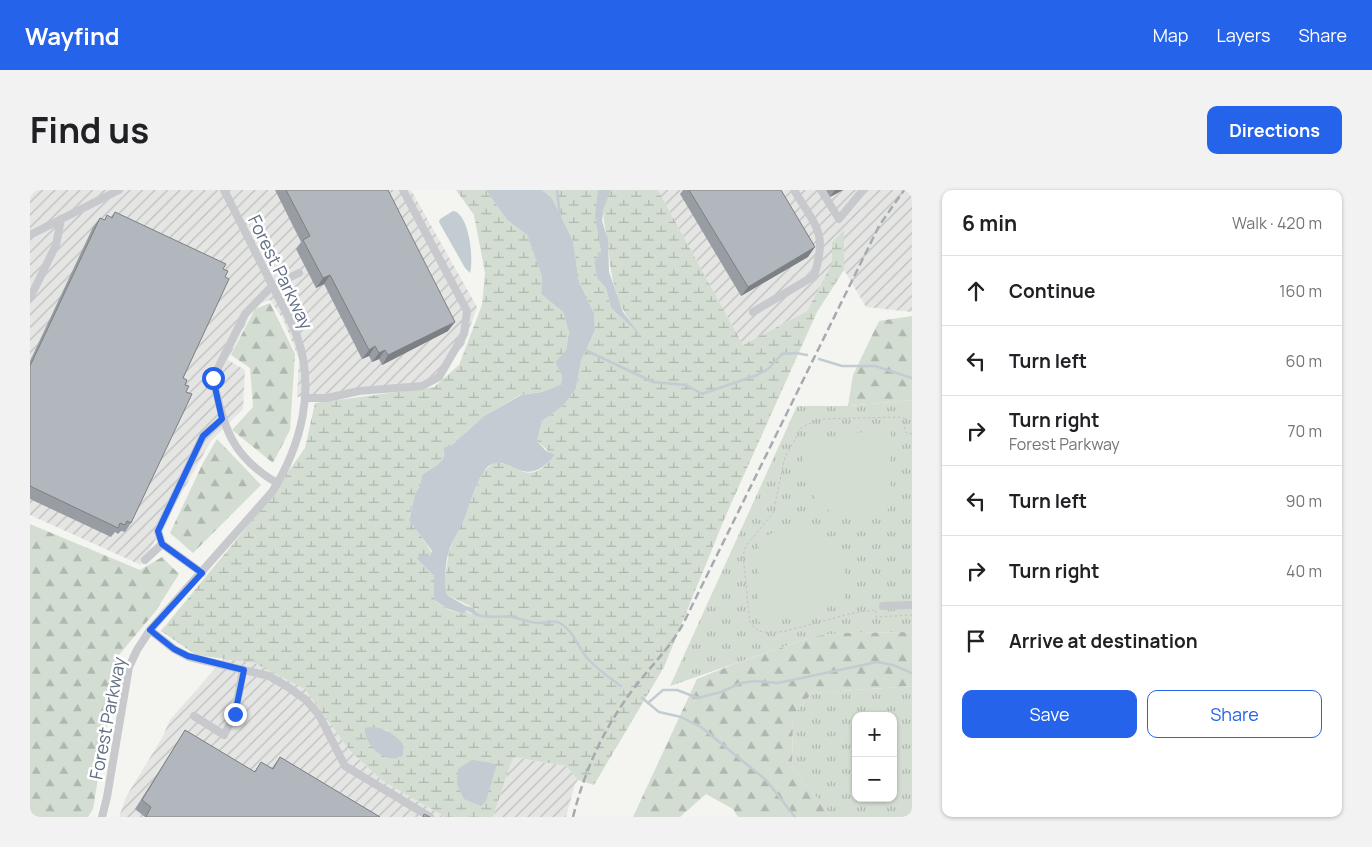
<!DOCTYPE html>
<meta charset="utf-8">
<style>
:root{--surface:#fff;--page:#f2f2f2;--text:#202124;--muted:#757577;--line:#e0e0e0;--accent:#2563eb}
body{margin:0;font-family:Manrope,sans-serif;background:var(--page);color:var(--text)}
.controls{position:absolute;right:15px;bottom:15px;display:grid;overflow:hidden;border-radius:10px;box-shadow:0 1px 4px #0004}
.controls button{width:45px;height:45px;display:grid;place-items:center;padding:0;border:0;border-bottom:1px solid var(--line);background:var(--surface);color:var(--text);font:25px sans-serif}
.stop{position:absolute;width:15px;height:15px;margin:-11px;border:4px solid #2563eb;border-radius:50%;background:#fff}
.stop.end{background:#2563eb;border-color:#fff;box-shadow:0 1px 5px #0008}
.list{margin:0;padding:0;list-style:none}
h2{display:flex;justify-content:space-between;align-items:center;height:65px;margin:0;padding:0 20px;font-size:21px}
h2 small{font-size:16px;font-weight:400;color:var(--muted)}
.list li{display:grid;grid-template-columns:32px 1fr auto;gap:15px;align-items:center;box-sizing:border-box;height:70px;padding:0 20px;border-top:1px solid var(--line)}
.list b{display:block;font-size:19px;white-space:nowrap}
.list p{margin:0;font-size:16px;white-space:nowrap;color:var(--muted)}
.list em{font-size:16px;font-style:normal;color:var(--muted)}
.actions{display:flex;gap:10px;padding:15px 20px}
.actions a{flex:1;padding:11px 0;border:1px solid var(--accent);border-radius:10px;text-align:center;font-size:18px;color:var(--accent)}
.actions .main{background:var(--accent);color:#fff}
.icon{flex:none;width:28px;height:28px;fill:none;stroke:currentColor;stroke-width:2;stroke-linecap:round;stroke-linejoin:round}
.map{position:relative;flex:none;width:882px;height:627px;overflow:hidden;border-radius:10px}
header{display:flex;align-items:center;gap:30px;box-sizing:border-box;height:70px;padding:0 25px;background:var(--accent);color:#fff}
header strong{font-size:24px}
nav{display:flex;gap:28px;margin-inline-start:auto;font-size:18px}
.intro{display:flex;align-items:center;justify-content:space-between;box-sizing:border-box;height:120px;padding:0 30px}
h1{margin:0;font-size:35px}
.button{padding:12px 22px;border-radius:10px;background:var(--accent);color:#fff;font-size:18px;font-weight:700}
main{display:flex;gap:30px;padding:0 30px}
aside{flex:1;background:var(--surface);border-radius:10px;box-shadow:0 1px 4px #0004}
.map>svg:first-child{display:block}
.industrial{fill:url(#industrial-furrows)}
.grass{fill:url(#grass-tufts);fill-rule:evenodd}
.forest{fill:url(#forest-firs)}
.wetland{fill:url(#wetland-marsh);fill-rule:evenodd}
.garden{fill:#d4ddd1}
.water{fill:#c3ccd2}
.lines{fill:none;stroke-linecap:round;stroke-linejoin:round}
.stream{stroke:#c3ccd2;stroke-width:2.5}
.path{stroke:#c0c1c3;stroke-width:1;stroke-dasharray:2.5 2.5;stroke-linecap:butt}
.minor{stroke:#c7c9cd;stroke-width:8}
.rail{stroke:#a6aab1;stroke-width:2.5;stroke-dasharray:8 4;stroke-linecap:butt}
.wall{fill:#989da3}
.shaded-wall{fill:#7c8084}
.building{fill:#b1b7bd;stroke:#7c8084}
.route{stroke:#2563eb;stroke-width:6}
.labels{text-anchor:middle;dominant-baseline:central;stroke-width:5;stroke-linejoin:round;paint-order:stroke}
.street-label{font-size:18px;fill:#617084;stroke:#fff}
</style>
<header>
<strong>Wayfind</strong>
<nav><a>Map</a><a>Layers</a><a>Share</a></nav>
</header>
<div class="intro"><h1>Find us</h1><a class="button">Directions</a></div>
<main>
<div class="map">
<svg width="882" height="627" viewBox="0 0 882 627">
<defs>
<pattern id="industrial-furrows" width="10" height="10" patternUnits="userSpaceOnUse" patternTransform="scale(1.25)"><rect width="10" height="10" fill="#e5e6e4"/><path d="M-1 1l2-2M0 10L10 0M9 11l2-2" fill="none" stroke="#bdbfbe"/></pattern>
<pattern id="grass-tufts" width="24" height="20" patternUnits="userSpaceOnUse" patternTransform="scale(1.25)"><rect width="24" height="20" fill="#d4ddd1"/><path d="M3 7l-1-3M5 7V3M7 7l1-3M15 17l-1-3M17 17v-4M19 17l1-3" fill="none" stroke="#afb8af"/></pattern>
<pattern id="forest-firs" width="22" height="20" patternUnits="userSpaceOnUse" patternTransform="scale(1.25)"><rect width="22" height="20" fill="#d4ddd1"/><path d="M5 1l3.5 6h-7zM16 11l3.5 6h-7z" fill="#afb8af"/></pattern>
<pattern id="wetland-marsh" width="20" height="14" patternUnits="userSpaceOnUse" patternTransform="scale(1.25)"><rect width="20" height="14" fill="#d4ddd1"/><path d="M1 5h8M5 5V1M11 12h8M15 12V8" fill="none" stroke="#afb8af"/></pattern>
</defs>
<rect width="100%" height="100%" fill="#f4f5f0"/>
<g class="industrial">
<polygon points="0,0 381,0 447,117 434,155 401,195 267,207 269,169 253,129 240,110 225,115 198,170 215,180 213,219 181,251 111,375 0,325"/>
<polygon points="628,0 882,0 882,122 836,117 814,80 814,40 802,52 802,73 777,121 713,155"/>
<polygon points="195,467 224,473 276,499 321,562 353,591 415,627 89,627 96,607 132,548 140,530"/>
<polygon points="483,567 536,576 548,590 545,594 536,627 463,627"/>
</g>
<g class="grass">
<polygon points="882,210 882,442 814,443 785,446 640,496 767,216 818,216"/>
<path d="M882,496V627H802L762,576L763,526L782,503ZM826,526H863V608H826Z"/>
</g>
<g class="forest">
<polygon points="240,113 265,164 260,240 243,273 202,240 223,217 220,178 201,165 225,119"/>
<polygon points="882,126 882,210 818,216 823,185 849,131"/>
<polygon points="187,249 231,295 163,363 140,343 173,273"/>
<polygon points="0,334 110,380 132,367 149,384 125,422 88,466 63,619 58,627 0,627"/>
<polygon points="882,442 882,496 782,503 763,526 762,576 802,627 708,627 703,619 676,604 650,627 603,627 667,489 704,474 785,446 814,443"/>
</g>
<path class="wetland" d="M426,0H456L477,30L497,45L512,87L511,104L533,122L539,142L536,160L525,172L532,186V194L512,202L490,205L454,226L423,254L413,258C418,272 402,278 392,285L390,296L385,304L379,328L402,363L400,366H391L388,370L404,386L405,411L419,420L434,424L435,420L441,424L447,422L446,419L417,405L415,388L419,361L452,283L463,273C489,270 495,301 524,266L507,251L512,231L533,216L546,199L551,171L565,140L564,123L549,92L543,51L522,8L512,0H568L571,61L564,72L567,88L576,98L581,118L609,144C585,112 582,95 578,55C576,33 567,21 581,0H628L713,155L777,121L802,73V52L814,40V80L787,122L696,325L634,477L564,595L548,590L536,576L483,567L463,627H415L353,591L321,562L275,499L224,473L166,465L131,441L230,321L275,258L285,213L404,197L429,175L452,115L455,83L444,25ZM339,537L357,540L370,568H360Z"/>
<g class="garden">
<path d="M861,236L860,318C813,348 760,307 776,254Z"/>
<path d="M763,340C801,343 824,377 813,413L728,432L729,350L742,343Z"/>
</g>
<g class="water">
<path d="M456,0H512L522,8L543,51L549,92L564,123L565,140L551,171L546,199L533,216L512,231L507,251L515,260L525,265C493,303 481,263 460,275C448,282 438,322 431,336C427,344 422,352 419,360C415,374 414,392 417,405L436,416L444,418L447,422L445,425L436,420L434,424L418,419L404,410V386L387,369L389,366H400L402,361L379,330L385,304L390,296L392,285C401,278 419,272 413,258L423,254L454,226L491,205L512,202L532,194V186L525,172L536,160L539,142L533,122L511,104L512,87L497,45L477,30Z"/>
<polygon points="568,0 581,0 574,17 572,31 578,49 579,82 593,122 611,146 581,118 576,98 567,88 564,72 571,61 565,26"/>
<path d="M423,21C439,23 444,69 440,83L435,78L409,32L410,29Z"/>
<path d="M339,537C354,537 363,543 373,554V566C356,575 334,556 335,538Z"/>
<polygon points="442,570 462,573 466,577 456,611 451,616 434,609 427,595 428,579"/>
</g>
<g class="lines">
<g class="stream">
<polyline points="527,0 530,26"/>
<polyline points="553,159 623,192 656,195 672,204 727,185 738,179 752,164 766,163 777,165"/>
<polyline points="789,169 812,176 845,176 882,188"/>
<path d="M444,423C454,430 470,425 481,427C490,428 500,433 507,433C515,434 522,429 530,433C544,441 548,458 558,469C568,480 580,488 591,496"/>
<polyline points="612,508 629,522 651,527 671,537 736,590 765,627"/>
<polyline points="618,513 633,500 647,500 668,508 691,502 711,493 724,491 748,493 847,472 863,475 882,483"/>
</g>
<polyline class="path" points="882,244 875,242 874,228 869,227 791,229 772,237 755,267 743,323 716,356 713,365 720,433 729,441 740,443 756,441 823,423 846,420 846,427 882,425"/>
<g class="minor">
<polyline points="791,0 809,29 833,0"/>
<polyline points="0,45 89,0"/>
<polyline points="0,108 26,55 31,29"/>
<path d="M723,122L784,86C798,42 786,37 764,0"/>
<polyline points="275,208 297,208 329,201 392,196 409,187 434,144 437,121 373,0"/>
<path d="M247,293C201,266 194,238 183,188L215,124L242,96L269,83"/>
<polyline points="115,370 132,354"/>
<polyline points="172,383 132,354 128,341 173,246 193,229"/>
<polyline points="853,416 882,415"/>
<polyline points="120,440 144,459 159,467 239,486 258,497 276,510 289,525 315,576 400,627"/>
<polyline points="164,526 194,545 205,524 213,480"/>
<path d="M72,627L77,607L99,477L107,460L120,440L242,302C271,256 286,199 267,146C260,128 250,112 242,95C226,63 210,32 194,0"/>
</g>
<path class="rail" d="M543,627C555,579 574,538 604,498C621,476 639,459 653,434L849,36L874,0"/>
</g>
<g class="wall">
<polygon points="245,0 358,0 418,141 352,175 349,169 342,172 339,166 332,169 294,94 286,98 266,59 271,52"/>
<polygon points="653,0 751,0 778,67 711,106 650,4"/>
<polygon points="796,0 813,0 800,7"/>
<polygon points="85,22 193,79 101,333 95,342 91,341 88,344 85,342 81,347 0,309 0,171 63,37 70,28 74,30 77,25 81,27"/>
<polygon points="155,540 224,582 231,572 242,578 250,567 350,627 115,627 105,619"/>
</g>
<g class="shaded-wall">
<polygon points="805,0 813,0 800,7"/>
<polygon points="785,57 778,67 711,106 718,97"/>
<polygon points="300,85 294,94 286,98 293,88"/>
<polygon points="425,132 418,141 352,175 358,165"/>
<polygon points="345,156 339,166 332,169 339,160"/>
<polygon points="355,160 349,169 342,172 349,163"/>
</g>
<g class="building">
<polygon points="256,0 358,0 425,132 358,165 355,160 349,163 345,156 339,160 300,85 293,88 273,50 280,46"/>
<polygon points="659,0 751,0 785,57 718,97"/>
<polygon points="85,22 196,74 193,79 198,81 195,87 199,89 153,188 157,190 155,195 159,196 156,202 162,204 101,333 97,331 95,335 90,333 88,338 0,296 0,176 70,28 75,30 77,25 82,28"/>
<polygon points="155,540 225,582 231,572 243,579 250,567 350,627 116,627 121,617 112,610"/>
<polygon points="394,624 400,627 393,627"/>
</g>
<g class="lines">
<polyline class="route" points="183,188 192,229 173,246 128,341 132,354 172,383 120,440 144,459 158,466 214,480 205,524"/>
</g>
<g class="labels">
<g class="street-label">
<text transform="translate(251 82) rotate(64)">Forest Parkway</text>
<text transform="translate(77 528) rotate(-79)">Forest Parkway</text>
</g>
</g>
</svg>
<div class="controls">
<button>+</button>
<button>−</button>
</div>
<div class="stop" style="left:183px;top:188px"></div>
<div class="stop end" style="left:205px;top:524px"></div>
</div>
<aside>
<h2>6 min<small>Walk · 420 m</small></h2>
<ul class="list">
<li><svg class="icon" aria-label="ahead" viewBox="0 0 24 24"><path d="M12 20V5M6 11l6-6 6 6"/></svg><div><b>Continue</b></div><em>160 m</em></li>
<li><svg class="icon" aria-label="left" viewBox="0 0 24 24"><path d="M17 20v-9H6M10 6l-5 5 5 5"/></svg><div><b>Turn left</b></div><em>60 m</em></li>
<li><svg class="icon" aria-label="right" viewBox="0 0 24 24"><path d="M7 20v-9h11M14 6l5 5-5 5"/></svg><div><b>Turn right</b><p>Forest Parkway</p></div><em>70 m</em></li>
<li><svg class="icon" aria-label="left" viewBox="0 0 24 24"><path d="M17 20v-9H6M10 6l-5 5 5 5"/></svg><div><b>Turn left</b></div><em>90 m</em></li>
<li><svg class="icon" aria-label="right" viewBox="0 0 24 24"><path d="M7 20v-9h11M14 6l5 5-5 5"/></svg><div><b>Turn right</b></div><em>40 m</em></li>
<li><svg class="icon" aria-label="arrive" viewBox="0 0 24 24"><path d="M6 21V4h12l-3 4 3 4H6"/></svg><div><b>Arrive at destination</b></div></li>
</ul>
<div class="actions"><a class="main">Save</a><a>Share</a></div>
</aside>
</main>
